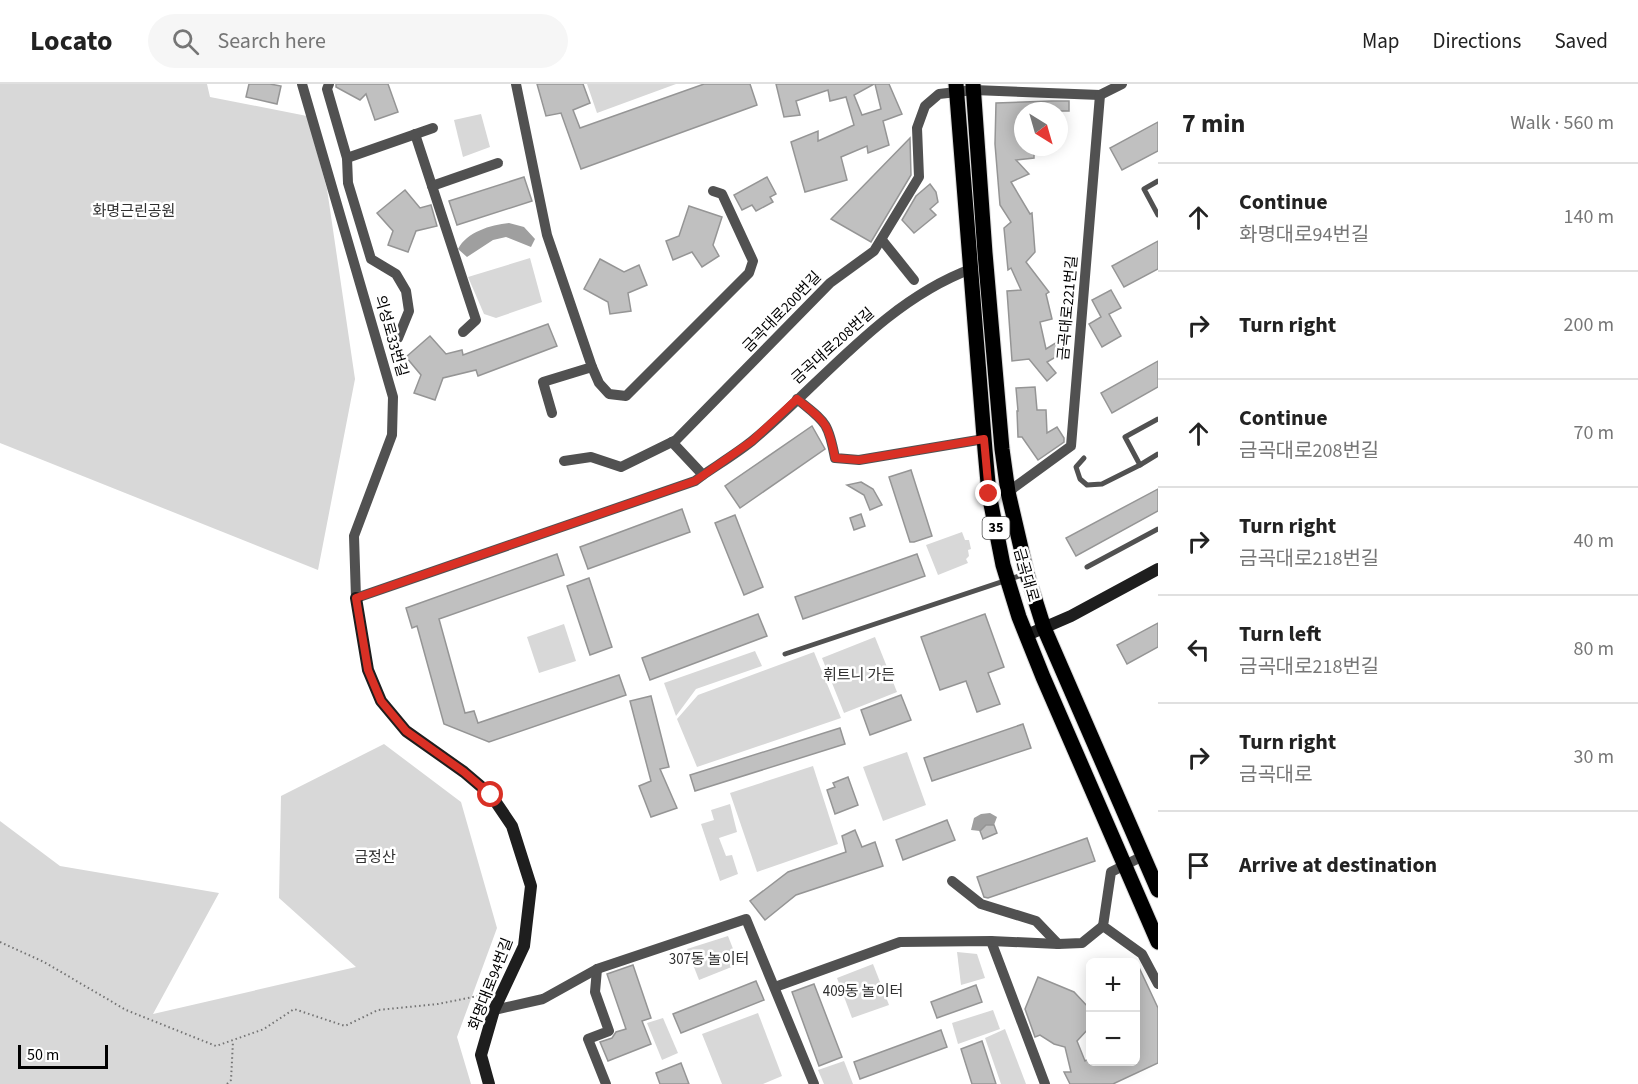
<!DOCTYPE html>
<meta charset="utf-8">
<style>
:root{--surface:#fff;--page:#f6f6f6;--text:#222;--muted:#767676;--line:#e0e0e0}
body{margin:0;font-family:"Source Sans 3","Noto Sans KR",sans-serif;background:var(--page);color:var(--text)}
.controls{position:absolute;right:18px;bottom:18px;display:grid;overflow:hidden;border-radius:9px;box-shadow:0 3px 15px #0003}
.controls button{width:54px;height:54px;display:grid;place-items:center;padding:0;border:0;border-bottom:2px solid var(--line);background:var(--surface);color:var(--text);font:30px sans-serif}
.compass{position:absolute;left:1014px;top:18px;width:54px;height:54px;border-radius:50%;background:var(--surface);box-shadow:0 3px 15px #0003;rotate:143deg}
.scale{position:absolute;left:18px;bottom:15px;width:90px;box-sizing:border-box;padding-left:6px;border:3px solid #000;border-top:0;font-size:16px;line-height:21px;white-space:nowrap;color:#000;-webkit-text-stroke:4px #fff;paint-order:stroke}
.stop{position:absolute;width:18px;height:18px;margin:-14px;border:4px solid #d93025;border-radius:50%;background:#fff}
.stop.end{background:#d93025;border-color:#fff;box-shadow:0 2px 6px #0008}
.list{margin:0;padding:0;list-style:none}
h2{display:flex;justify-content:space-between;align-items:center;height:78px;margin:0;padding:0 24px;font-size:26px}
h2 small{font-size:20px;font-weight:400;color:var(--muted)}
.list li{display:grid;grid-template-columns:39px 1fr auto;gap:18px;align-items:center;box-sizing:border-box;height:108px;padding:0 24px;border-top:2px solid var(--line)}
.list b{display:block;font-size:22px;white-space:nowrap}
.list p{margin:0;font-size:20px;white-space:nowrap;color:var(--muted)}
.list em{font-size:20px;font-style:normal;color:var(--muted)}
.icon{flex:none;width:33px;height:33px;fill:none;stroke:currentColor;stroke-width:2;stroke-linecap:round;stroke-linejoin:round}
.map{position:relative;flex:none;width:1158px;height:1000px;overflow:hidden}
header{display:flex;align-items:center;gap:36px;box-sizing:border-box;height:84px;padding:0 30px;background:var(--surface);border-bottom:2px solid var(--line)}
header strong{font-size:28px}
nav{display:flex;gap:33px;margin-inline-start:auto;font-size:21px}
.search{width:420px;height:54px;background:var(--page);display:flex;align-items:center;gap:15px;box-sizing:border-box;padding:0 21px;border-radius:33px;color:var(--muted);font-size:22px}
main{display:flex}
aside{flex:1;background:var(--surface)}
.map>svg:first-child{display:block}
.green{fill:#d8d8d8}
.water{fill:#9f9f9f}
.building{fill:#c0c0c0;stroke:#959595;stroke-width:1.5}
.lines{fill:none;stroke-linecap:round;stroke-linejoin:round}
.primary-casing{stroke:#dbdbdb;stroke-width:17}
.path{stroke:#737373;stroke-width:2;stroke-dasharray:1.5 3;stroke-linecap:butt}
.lane{stroke:#515151;stroke-width:5}
.street{stroke:#515151;stroke-width:10}
.secondary{stroke:#1e1e1e;stroke-width:12}
.primary{stroke:#000;stroke-width:15}
.route{stroke:#d93025;stroke-width:8}
.labels{text-anchor:middle;dominant-baseline:central;stroke-width:5;stroke-linejoin:round;paint-order:stroke}
.shield{fill:#fff;stroke:#4c4c4c;stroke-width:1.5}
.shield-label{font-size:14px;font-weight:bold;fill:#000}
.park-label{font-size:15px;fill:#2f2f2f;stroke:#fff}
.street-label{font-size:15px;fill:#000;stroke:#fff}
</style>
<header>
<strong>Locato</strong>
<div class="search"><svg class="icon" aria-label="search" viewBox="0 0 24 24"><circle cx="10" cy="10" r="6"/><path d="M15 15l6 6"/></svg>Search here</div>
<nav><a>Map</a><a>Directions</a><a>Saved</a></nav>
</header>
<main>
<div class="map">
<svg width="1158" height="1000" viewBox="0 0 1158 1000">
<rect width="100%" height="100%" fill="#fff"/>
<g class="green">
<polygon points="0,0 207,0 210,13 307,32 327,105 355,295 318,486 0,359"/>
<polygon points="587,0 676,0 597,29"/>
<polygon points="481,30 490,63 463,73 454,36"/>
<polygon points="530,174 542,218 496,234 484,230 468,193"/>
<polygon points="962,448 965,456 969,456 971,465 968,466 969,472 966,475 968,479 938,491 926,461"/>
<polygon points="564,540 576,577 539,589 527,553"/>
<polygon points="875,553 897,608 844,629 822,574"/>
<polygon points="755,567 762,582 696,605 676,632 664,599"/>
<polygon points="814,568 841,634 697,683 677,635 698,611"/>
<polygon points="384,660 461,718 497,844 457,953 471,1000 0,1000 0,737 60,782 219,809 153,930 356,883 279,814 281,712"/>
<polygon points="907,668 926,721 883,737 863,683"/>
<polygon points="813,682 838,760 757,788 730,709"/>
<polygon points="730,720 737,748 719,754 726,772 732,771 738,790 720,797 701,740 714,736 711,726"/>
<polygon points="728,852 739,880 699,896 687,865"/>
<polygon points="957,868 977,870 985,894 961,901"/>
<polygon points="873,880 889,921 852,934 837,894"/>
<polygon points="993,926 1000,945 958,960 952,939"/>
<polygon points="758,929 782,992 763,1000 722,1000 702,950"/>
<polygon points="663,934 678,969 662,976 647,939"/>
<polygon points="1005,945 1026,1000 1001,1000 985,954"/>
<polygon points="844,977 853,1000 824,1000 818,986"/>
</g>
<g class="water">
<path d="M509,139L524,143L535,155L531,163L506,153L493,156L467,173L458,165C467,148 490,141 509,139Z"/>
<polygon points="990,729 997,733 994,741 986,741 980,747 971,746 974,734 981,730"/>
</g>
<g class="building">
<polygon points="249,0 270,0 281,2 277,20 246,13"/>
<polygon points="336,0 388,0 398,28 375,36 366,10 360,16 336,3"/>
<polygon points="537,0 583,0 590,19 573,26 580,44 704,0 750,0 757,21 581,85 561,29 546,32"/>
<polygon points="776,0 874,0 854,11 862,31 881,25 875,0 889,0 902,30 883,37 889,61 868,69 867,62 841,73 847,96 805,108 791,58 818,47 818,57 854,41 846,13 830,17 828,6 796,17 800,31 784,33"/>
<polygon points="1052,17 1069,17 1069,27 1023,27 1023,63 1034,63 1034,74 1016,76 1029,90 1011,98 1030,130 1032,129 1035,168 1026,178 1049,208 1046,210 1052,235 1040,238 1046,265 1062,255 1068,266 1047,278 1056,289 1047,297 1029,275 1012,277 1007,207 1021,206 1011,184 1008,186 1004,144 1011,138 1000,121 995,60 996,19"/>
<polygon points="1158,38 1158,67 1122,86 1110,64"/>
<polygon points="910,54 911,91 871,158 831,135"/>
<polygon points="524,93 532,117 457,141 449,117"/>
<polygon points="767,93 776,110 770,113 773,118 756,127 752,121 742,126 734,111"/>
<polygon points="930,100 936,108 938,118 930,125 936,131 914,149 902,136 916,112"/>
<polygon points="405,106 420,124 431,121 437,142 416,147 408,168 388,161 393,147 377,129"/>
<polygon points="689,122 722,133 713,161 719,172 702,183 692,168 673,176 666,157 679,152"/>
<polygon points="1158,157 1158,185 1124,203 1112,182"/>
<polygon points="600,175 624,188 639,181 647,201 628,209 631,227 610,230 608,218 584,205"/>
<polygon points="1111,206 1121,224 1109,230 1121,252 1102,263 1089,240 1101,233 1092,216"/>
<polygon points="548,240 557,262 478,292 476,286 443,294 435,316 414,309 421,291 406,273 430,252 446,270 462,266 463,271"/>
<polygon points="1158,277 1158,303 1112,329 1101,309"/>
<polygon points="1035,303 1037,326 1046,326 1047,349 1057,343 1064,354 1064,358 1038,376 1022,353 1018,353 1017,327 1018,327 1016,304"/>
<polygon points="812,342 825,365 740,424 725,402"/>
<polygon points="911,386 932,452 914,458 910,458 889,393"/>
<polygon points="861,398 873,405 882,421 870,426 864,411 847,401"/>
<polygon points="1158,405 1158,427 1076,472 1066,454"/>
<polygon points="682,425 690,448 588,485 580,463"/>
<polygon points="861,430 865,442 854,446 850,434"/>
<polygon points="735,431 763,503 744,511 715,439"/>
<polygon points="557,470 564,491 439,535 465,629 474,627 478,639 619,591 626,611 489,658 444,640 417,542 412,544 406,524"/>
<polygon points="917,470 925,492 803,535 795,513"/>
<polygon points="589,494 612,563 590,571 567,502"/>
<polygon points="758,530 767,552 650,596 642,574"/>
<polygon points="985,530 1004,583 988,589 1000,620 977,628 966,597 940,606 921,553"/>
<polygon points="1158,539 1158,563 1127,580 1117,561"/>
<polygon points="901,611 911,636 870,651 861,626"/>
<polygon points="651,612 669,683 660,685 677,724 651,733 639,702 651,697 630,617"/>
<polygon points="1023,640 1031,664 932,697 924,674"/>
<polygon points="840,644 845,660 695,707 690,691"/>
<polygon points="848,693 858,721 835,730 827,706 835,703 833,699"/>
<polygon points="947,736 955,756 903,776 896,756"/>
<polygon points="986,741 994,741 997,749 983,755 980,747"/>
<polygon points="855,746 862,763 875,758 883,782 796,811 765,836 750,817 788,788 846,768 842,752"/>
<polygon points="1087,754 1095,777 988,814 984,813 977,793"/>
<polygon points="1136,877 1158,924 1158,979 1113,1000 1070,1000 1064,988 1071,988 1065,963 1054,960 1040,951 1035,953 1025,925 1038,893 1074,908 1089,924 1090,943 1077,957 1085,977 1090,974 1090,978 1136,978 1136,955 1139,953 1136,945"/>
<polygon points="633,881 651,934 642,937 651,960 608,977 600,958 612,954 616,948 626,945 607,890"/>
<polygon points="756,897 764,916 681,949 673,930"/>
<polygon points="814,900 842,973 819,982 792,908"/>
<polygon points="976,901 982,918 937,934 931,918"/>
<polygon points="941,946 947,963 860,995 854,978"/>
<polygon points="982,957 996,1000 972,1000 961,965"/>
<polygon points="681,979 689,1000 660,1000 656,989"/>
</g>
<g class="lines">
<defs>
<g id="primary">
<polyline points="956,0 985,366 989,410 1003,481 1019,533 1043,593 1158,858"/>
<polyline points="973,0 985,169 1002,365 1008,408 1027,490 1044,544 1158,806"/>
</g>
</defs>
<use href="#primary" class="primary-casing"/>
<g class="path">
<polyline points="0,858 44,878 126,926 216,962 264,945 294,925 345,942 378,926 438,920 478,912 485,919"/>
<polyline points="227,1000 231,996 233,957"/>
</g>
<g class="lane">
<polyline points="1158,97 1144,105 1158,131"/>
<polyline points="1158,335 1125,353 1140,381 1158,370"/>
<polyline points="1084,374 1076,383 1080,395 1087,401 1102,400 1140,381"/>
<polyline points="1087,483 1158,445"/>
<polyline points="785,570 1025,490"/>
</g>
<g class="street">
<polyline points="302,0 393,313 392,351 354,452 356,514 695,397 703,391"/>
<polyline points="329,0 327,5 347,74 348,99 371,175 396,190 406,207 409,227 398,254"/>
<polyline points="516,0 547,151 592,283 543,298 552,329"/>
<polyline points="415,50 476,236 463,248"/>
<polyline points="347,74 433,44"/>
<polyline points="432,102 498,79"/>
<polyline points="882,156 914,196"/>
<polyline points="592,283 599,299 609,310 626,312 749,189 753,177 722,110 713,107"/>
<path d="M797,315C825,338 828,337 835,374L859,376L984,355"/>
<path d="M672,358L703,391C719,380 737,369 752,357C823,298 883,218 971,185"/>
<polyline points="564,377 591,373 621,383 676,356 830,199 874,167 919,93 917,44 925,22 939,10 974,6 1100,11 1122,0"/>
<polyline points="1008,408 1071,362 1100,11"/>
<polyline points="1143,772 1111,788 1103,842 1142,870 1158,900"/>
<polyline points="952,797 981,820 1036,837 1058,860 1082,859 1103,842"/>
<polyline points="991,857 1045,1000"/>
<polyline points="597,885 595,908 609,947 588,955 606,1000"/>
<polyline points="775,903 900,858 991,857 1058,860"/>
<polyline points="494,926 543,915 597,885 746,835 814,1000"/>
</g>
<g class="secondary">
<polyline points="356,514 368,586 381,617 406,647 464,688 491,711 512,742 531,802 524,862 494,926 481,971 489,1000"/>
<polyline points="1027,551 1071,532 1158,485"/>
</g>
<use href="#primary" class="primary"/>
</g>
<g class="lines">
<path class="route" d="M491,711L464,688L406,647L381,617L368,586L356,514L695,397L752,357L797,315C825,338 828,337 835,374L859,376L984,355L989,410"/>
</g>
<g class="labels">
<rect class="shield" x="982.5" y="433" width="27" height="22" rx="4.5"/>
<g class="shield-label">
<text x="996" y="444">35</text>
</g>
<g class="park-label">
<text x="134" y="127">화명근린공원</text>
<text x="859" y="591">휘트니 가든</text>
<text x="375" y="773">금정산</text>
<text x="709" y="875">307동 놀이터</text>
<text x="863" y="907">409동 놀이터</text>
</g>
<g class="street-label">
<text transform="translate(1068 224) rotate(-85)">금곡대로221번길</text>
<text transform="translate(782 228) rotate(-46)">금곡대로200번길</text>
<text transform="translate(391 252) rotate(74)">의성로33번길</text>
<text transform="translate(833 262) rotate(-42)">금곡대로208번길</text>
<text transform="translate(1026 491) rotate(74)">금곡대로</text>
<text transform="translate(491 900) rotate(-69)">화명대로94번길</text>
</g>
</g>
</svg>
<div class="controls">
<button>+</button>
<button>−</button>
</div>
<svg class="compass" viewBox="-18 -18 36 36"><path d="M0-13l5 13h-10z" fill="#e53935"/><path d="M0 13l5-13h-10z" fill="#767676"/></svg>
<div class="scale">50 m</div>
<div class="stop" style="left:491px;top:711px"></div>
<div class="stop end" style="left:989px;top:410px"></div>
</div>
<aside>
<h2>7 min<small>Walk · 560 m</small></h2>
<ul class="list">
<li><svg class="icon" aria-label="ahead" viewBox="0 0 24 24"><path d="M12 20V5M6 11l6-6 6 6"/></svg><div><b>Continue</b><p>화명대로94번길</p></div><em>140 m</em></li>
<li><svg class="icon" aria-label="right" viewBox="0 0 24 24"><path d="M7 20v-9h11M14 6l5 5-5 5"/></svg><div><b>Turn right</b></div><em>200 m</em></li>
<li><svg class="icon" aria-label="ahead" viewBox="0 0 24 24"><path d="M12 20V5M6 11l6-6 6 6"/></svg><div><b>Continue</b><p>금곡대로208번길</p></div><em>70 m</em></li>
<li><svg class="icon" aria-label="right" viewBox="0 0 24 24"><path d="M7 20v-9h11M14 6l5 5-5 5"/></svg><div><b>Turn right</b><p>금곡대로218번길</p></div><em>40 m</em></li>
<li><svg class="icon" aria-label="left" viewBox="0 0 24 24"><path d="M17 20v-9H6M10 6l-5 5 5 5"/></svg><div><b>Turn left</b><p>금곡대로218번길</p></div><em>80 m</em></li>
<li><svg class="icon" aria-label="right" viewBox="0 0 24 24"><path d="M7 20v-9h11M14 6l5 5-5 5"/></svg><div><b>Turn right</b><p>금곡대로</p></div><em>30 m</em></li>
<li><svg class="icon" aria-label="arrive" viewBox="0 0 24 24"><path d="M6 21V4h12l-3 4 3 4H6"/></svg><div><b>Arrive at destination</b></div></li>
</ul>
</aside>
</main>
